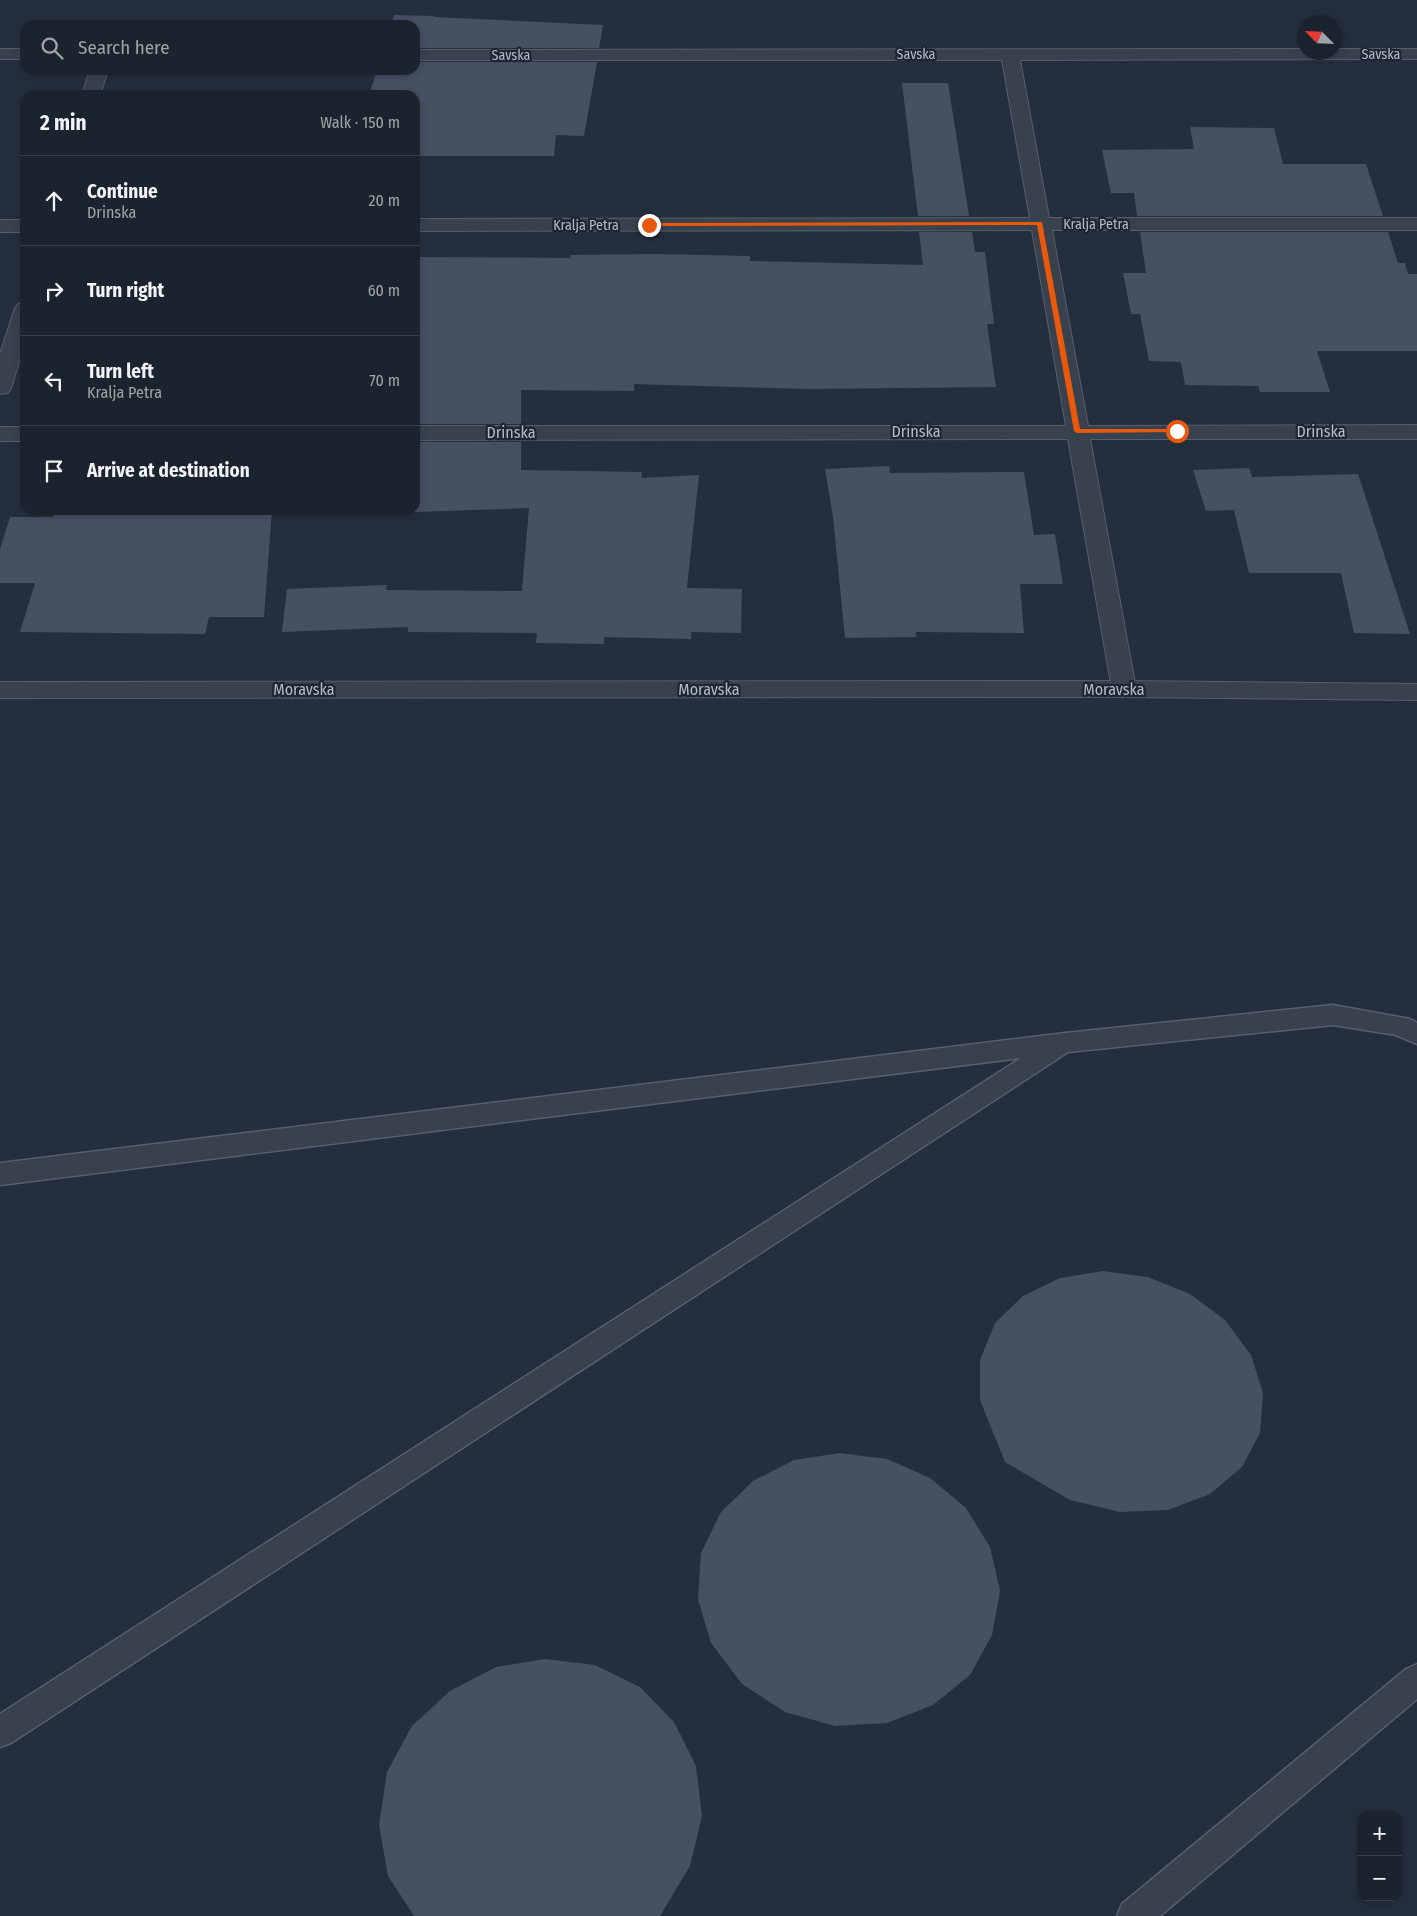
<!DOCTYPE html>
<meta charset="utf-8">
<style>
:root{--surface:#1b232e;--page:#242b36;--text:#f1f3f6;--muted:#a0a4aa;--line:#39404a}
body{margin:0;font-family:"Fira Sans Condensed",sans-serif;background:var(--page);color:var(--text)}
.controls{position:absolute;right:15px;bottom:15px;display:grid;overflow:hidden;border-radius:10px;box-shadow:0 2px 8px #0003}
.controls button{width:45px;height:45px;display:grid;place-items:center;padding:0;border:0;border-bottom:1px solid var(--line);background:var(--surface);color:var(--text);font:25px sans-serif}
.compass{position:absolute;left:1297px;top:15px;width:45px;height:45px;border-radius:50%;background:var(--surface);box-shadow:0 2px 8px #0003;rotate:294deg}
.stop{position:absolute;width:15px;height:15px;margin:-11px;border:4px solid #ea580c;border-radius:50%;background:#fff}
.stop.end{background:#ea580c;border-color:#fff;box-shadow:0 1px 5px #0008}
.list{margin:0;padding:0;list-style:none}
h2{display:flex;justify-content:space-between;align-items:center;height:65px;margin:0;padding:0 20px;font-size:21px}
h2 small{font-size:16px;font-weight:400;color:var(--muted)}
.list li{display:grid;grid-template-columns:32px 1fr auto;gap:15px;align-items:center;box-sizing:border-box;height:90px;padding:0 20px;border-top:1px solid var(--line)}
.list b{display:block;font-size:19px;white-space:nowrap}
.list p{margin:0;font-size:16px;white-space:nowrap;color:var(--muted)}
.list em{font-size:16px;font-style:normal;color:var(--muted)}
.icon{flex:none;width:28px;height:28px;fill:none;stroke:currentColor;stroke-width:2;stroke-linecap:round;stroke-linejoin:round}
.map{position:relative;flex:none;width:1417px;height:1916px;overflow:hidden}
.search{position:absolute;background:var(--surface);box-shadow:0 2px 8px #0003;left:20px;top:20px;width:400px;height:55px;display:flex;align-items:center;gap:12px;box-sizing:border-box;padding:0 18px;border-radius:15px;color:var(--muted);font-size:19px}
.panel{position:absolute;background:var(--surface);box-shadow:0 2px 8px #0003;left:20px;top:90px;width:400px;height:425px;border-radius:15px}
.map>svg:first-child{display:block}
.building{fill:#455162}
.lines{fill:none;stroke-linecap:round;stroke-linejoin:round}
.service-casing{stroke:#565f6c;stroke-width:3}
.minor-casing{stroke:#565f6c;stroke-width:2}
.tertiary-casing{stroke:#565f6c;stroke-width:2}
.service{fill:#38414e;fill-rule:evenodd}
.minor{fill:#38414e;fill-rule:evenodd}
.tertiary{fill:#38414e;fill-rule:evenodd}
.route{fill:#ea580c}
.labels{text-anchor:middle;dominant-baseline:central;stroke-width:4.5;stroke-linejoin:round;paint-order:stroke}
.far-street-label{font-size:14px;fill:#b4bcc9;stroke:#1d2633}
.street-label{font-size:16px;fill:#b4bcc9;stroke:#1d2633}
</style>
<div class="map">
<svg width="1417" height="1916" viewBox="0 0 1417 1916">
<rect width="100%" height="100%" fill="#242f3e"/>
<g class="building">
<polygon points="394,15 435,16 434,17 603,25 599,48 415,48 415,25 391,25"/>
<polygon points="415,62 597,62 584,136 556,135 554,156 415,156 415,95 369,95 377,70 415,70"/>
<polygon points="902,83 948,83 969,216 918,216"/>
<polygon points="1190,127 1274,128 1283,164 1366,164 1383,216 1137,216 1134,193 1111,193 1102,150 1194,149"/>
<polygon points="919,232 972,232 975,252 985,252 994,324 987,324 996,387 809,389 634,384 634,391 521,390 521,424 415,424 415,257 570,258 571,255 656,254 750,256 750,261 923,265"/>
<polygon points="1140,232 1388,232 1398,263 1405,263 1408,274 1417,274 1417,351 1317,351 1330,392 1260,392 1258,386 1185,385 1181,362 1149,361 1140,314 1131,314 1123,273 1146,273"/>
<polygon points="415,442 521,442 521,470 642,472 641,478 699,475 687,588 742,589 741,633 691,632 691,639 604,637 604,644 536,643 537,633 408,632 408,627 282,632 287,589 387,585 386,590 522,591 529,508 415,512"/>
<polygon points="889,466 890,473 1024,472 1034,535 1055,534 1063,584 1020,584 1024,633 916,632 916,637 845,638 833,517 825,469"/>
<polygon points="1249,468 1252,477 1358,474 1410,634 1354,633 1341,573 1249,573 1234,510 1206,511 1193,470"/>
<polygon points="55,510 272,510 264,617 209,617 205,634 20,632 35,583 0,583 0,549 10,517 53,517"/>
<polygon points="1103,1271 1148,1277 1190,1294 1225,1320 1251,1355 1263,1393 1260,1433 1242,1467 1210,1494 1168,1510 1120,1512 1070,1500 1005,1462 980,1400 980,1360 995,1323 1023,1296 1060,1278"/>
<polygon points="840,1453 887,1459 930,1478 966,1508 990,1547 1000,1591 992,1635 970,1675 933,1705 887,1723 835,1726 785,1712 742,1684 711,1643 698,1599 701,1553 721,1512 753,1481 794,1460"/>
<polygon points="545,1659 595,1665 640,1687 674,1722 696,1766 702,1816 690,1866 660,1916 414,1916 388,1876 379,1825 387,1772 412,1726 450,1691 496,1667"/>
</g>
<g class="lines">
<defs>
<g id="service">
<polygon points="1333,1005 1410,1019 1417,1023 1417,1044 1396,1035 1333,1025 1068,1052 11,1743 0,1747 0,1714 1021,1058 0,1185 0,1163 1065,1033"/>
<polygon points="1417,1664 1417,1699 1160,1916 1117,1916 1122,1904 1406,1669"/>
</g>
<g id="minor">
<rect x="0" y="49" width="25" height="10"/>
<polygon points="1304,49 1304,52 1334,52 1334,49 1417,49 1417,59 1020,60 1049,218 1417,218 1417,230 1052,230 1088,426 1417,425 1417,439 1090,439 1136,689 1133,695 1124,697 1115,695 1112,689 1068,439 415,440 415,426 1066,426 1032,230 415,231 415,219 1030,218 1002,60 415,60 415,50"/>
<polygon points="90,70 108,70 100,95 82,95"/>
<rect x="0" y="220" width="25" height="12"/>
<polygon points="25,302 25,342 11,388 8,393 0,394 0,354 15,308 18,304"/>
<rect x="0" y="427" width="25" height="14"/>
</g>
<polygon id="tertiary" points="1124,681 1417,684 1417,700 1124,697 0,698 0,682"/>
</defs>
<use href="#service" class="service-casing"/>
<use href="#minor" class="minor-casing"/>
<use href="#tertiary" class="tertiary-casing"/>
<use href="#service" class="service"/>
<use href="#minor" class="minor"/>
<use href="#tertiary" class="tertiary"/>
</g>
<polygon class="route" points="1042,222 1080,429 1177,429 1181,431 1180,432 1077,433 1074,431 1037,225 649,226 646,225 649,223"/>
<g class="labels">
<g class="far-street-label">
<text x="916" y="54">Savska</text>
<text x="1381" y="54">Savska</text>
<text x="511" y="55">Savska</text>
<text x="1096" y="224">Kralja Petra</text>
<text x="586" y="225">Kralja Petra</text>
</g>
<g class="street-label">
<text x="916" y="431">Drinska</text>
<text x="1321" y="431">Drinska</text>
<text x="511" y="432">Drinska</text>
<text x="304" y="689">Moravska</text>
<text x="709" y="689">Moravska</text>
<text x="1114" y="689">Moravska</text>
</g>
</g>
</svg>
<div class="controls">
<button>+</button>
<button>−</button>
</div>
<svg class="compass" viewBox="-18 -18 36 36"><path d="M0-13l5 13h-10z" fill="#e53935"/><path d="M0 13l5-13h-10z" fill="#a0a4aa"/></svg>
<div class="stop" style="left:1177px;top:431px"></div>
<div class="stop end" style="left:649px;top:225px"></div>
<div class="search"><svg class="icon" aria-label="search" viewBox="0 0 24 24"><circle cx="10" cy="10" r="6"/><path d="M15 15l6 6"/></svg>Search here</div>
<section class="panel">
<h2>2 min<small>Walk · 150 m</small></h2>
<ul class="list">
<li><svg class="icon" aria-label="ahead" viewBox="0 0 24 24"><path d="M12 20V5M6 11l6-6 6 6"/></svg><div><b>Continue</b><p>Drinska</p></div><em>20 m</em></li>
<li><svg class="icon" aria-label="right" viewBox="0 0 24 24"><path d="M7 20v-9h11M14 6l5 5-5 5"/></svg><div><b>Turn right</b></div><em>60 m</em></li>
<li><svg class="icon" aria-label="left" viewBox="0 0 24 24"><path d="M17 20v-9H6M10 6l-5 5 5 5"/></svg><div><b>Turn left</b><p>Kralja Petra</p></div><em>70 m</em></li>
<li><svg class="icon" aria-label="arrive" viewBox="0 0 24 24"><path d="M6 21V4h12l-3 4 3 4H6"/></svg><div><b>Arrive at destination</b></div></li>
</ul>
</section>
</div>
